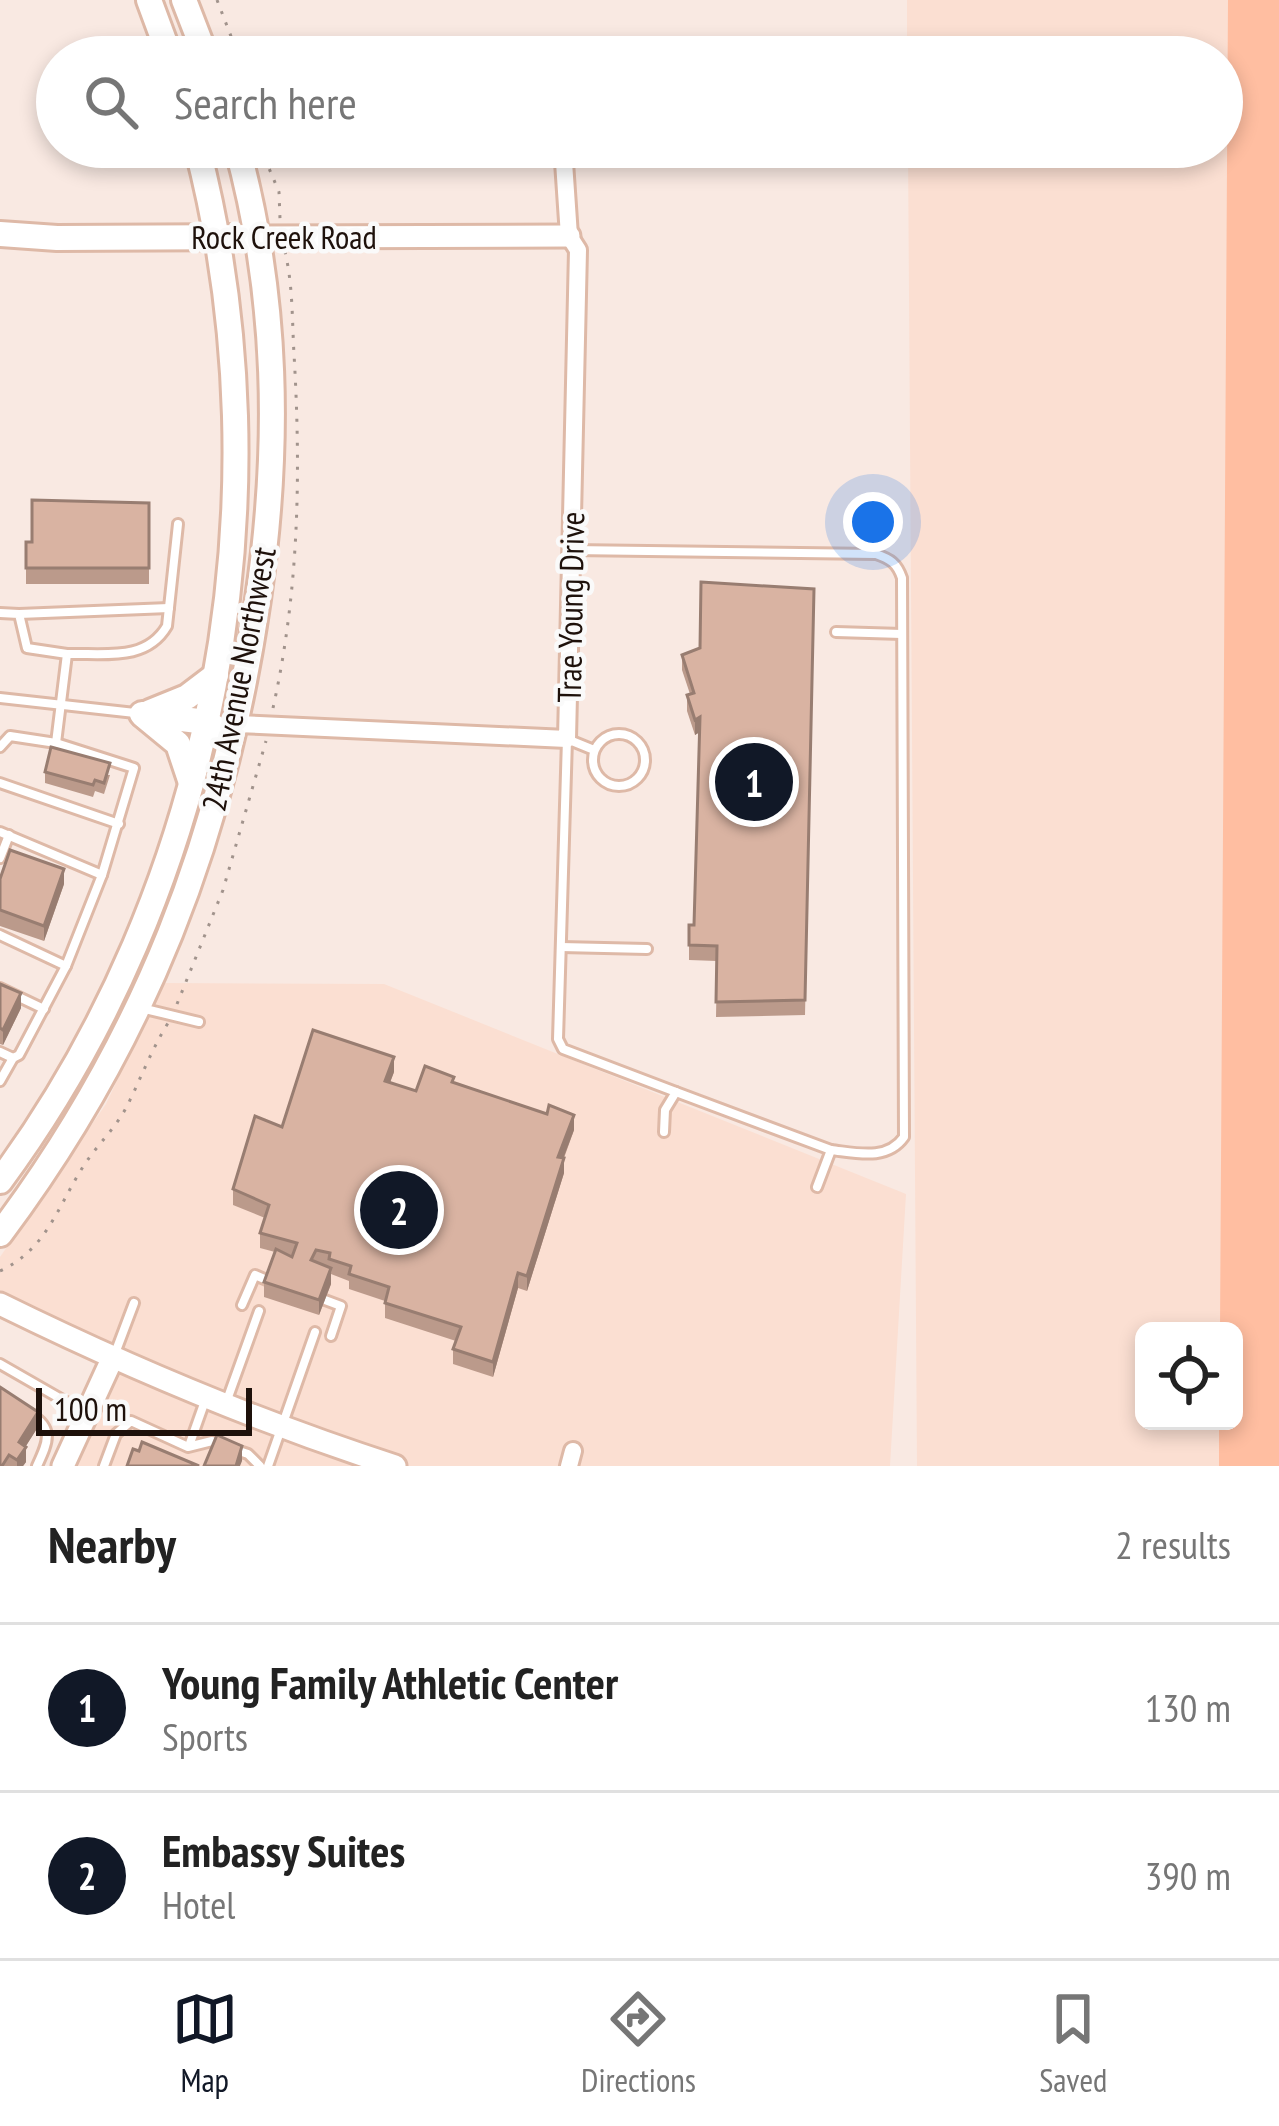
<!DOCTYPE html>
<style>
:root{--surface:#fff;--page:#f6f6f6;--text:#222;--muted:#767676;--line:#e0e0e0;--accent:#111827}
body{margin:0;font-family:"PT Sans Narrow",sans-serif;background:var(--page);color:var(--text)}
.controls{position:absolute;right:36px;bottom:36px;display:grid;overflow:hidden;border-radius:18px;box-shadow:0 6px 18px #0003}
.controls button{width:108px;height:108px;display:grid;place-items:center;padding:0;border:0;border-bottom:3px solid var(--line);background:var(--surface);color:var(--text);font:60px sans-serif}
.scale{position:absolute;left:36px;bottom:30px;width:216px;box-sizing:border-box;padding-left:12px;border:6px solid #1e110b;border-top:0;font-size:33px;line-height:42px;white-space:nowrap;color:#1e110b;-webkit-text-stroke:9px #fafafa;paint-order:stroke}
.you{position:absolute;left:873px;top:522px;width:42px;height:42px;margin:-30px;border:9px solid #fff;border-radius:50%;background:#1a73e8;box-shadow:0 0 0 18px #1a73e833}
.badge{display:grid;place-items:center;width:78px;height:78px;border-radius:50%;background:var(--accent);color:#fff;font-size:39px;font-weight:700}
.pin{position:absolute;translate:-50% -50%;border:6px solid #fff;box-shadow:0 3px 12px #0006}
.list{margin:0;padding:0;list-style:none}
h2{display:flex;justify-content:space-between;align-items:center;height:156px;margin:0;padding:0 48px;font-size:51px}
h2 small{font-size:39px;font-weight:400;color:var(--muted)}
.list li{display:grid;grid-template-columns:78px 1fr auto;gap:36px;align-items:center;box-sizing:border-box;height:168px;padding:0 48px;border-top:3px solid var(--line)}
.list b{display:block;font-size:45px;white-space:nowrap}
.list p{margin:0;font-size:39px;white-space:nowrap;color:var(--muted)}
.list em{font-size:39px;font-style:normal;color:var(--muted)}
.icon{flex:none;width:66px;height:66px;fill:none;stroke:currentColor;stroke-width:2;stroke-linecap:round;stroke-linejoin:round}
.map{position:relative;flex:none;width:1279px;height:1466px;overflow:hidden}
.search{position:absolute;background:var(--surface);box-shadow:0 6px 18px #0003;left:36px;right:36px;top:36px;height:132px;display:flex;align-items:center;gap:30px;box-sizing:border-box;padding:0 42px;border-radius:66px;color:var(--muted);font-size:45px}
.sheet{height:492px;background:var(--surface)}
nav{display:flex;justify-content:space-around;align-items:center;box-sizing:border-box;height:168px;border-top:3px solid var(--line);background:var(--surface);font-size:33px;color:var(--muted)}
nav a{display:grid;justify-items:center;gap:6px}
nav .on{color:var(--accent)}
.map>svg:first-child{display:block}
.built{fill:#fbdfd2;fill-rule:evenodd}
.green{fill:#ffbea1}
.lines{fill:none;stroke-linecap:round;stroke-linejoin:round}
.service-casing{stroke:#deb9a7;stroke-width:14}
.minor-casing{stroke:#deb9a7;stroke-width:22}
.tertiary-casing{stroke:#deb9a7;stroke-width:27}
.secondary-casing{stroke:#deb9a7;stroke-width:30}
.path{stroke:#a1938c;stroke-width:3;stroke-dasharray:3 9;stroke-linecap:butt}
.service{stroke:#fff;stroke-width:8}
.minor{stroke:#fff;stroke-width:16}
.tertiary{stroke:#fff;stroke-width:21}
.secondary{stroke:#fff;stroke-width:24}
.wall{fill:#bb9a8b}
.shaded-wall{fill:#987d71}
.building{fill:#d9b3a2;stroke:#987d71;stroke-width:3}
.labels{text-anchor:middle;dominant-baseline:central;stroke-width:9;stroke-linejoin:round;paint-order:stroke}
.street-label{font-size:33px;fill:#1e110b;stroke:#fafafa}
</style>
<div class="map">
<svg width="1279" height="1466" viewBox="0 0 1279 1466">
<rect width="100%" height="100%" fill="#f9e9e2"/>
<g class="built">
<path d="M907,0H1279V1466H917L908,147H1222V57H907ZM1144,1331H1234V1421H1144Z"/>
<polygon points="163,983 384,984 906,1194 890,1466 73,1466 110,1371 0,1319 0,1257 106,1104"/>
</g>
<polygon class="green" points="1228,0 1279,0 1279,1466 1219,1466 1219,1421 1234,1421 1234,1331 1220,1331"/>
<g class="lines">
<defs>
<g id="service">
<path d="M571,550L876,554C890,559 897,563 902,578L904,1137C887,1161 857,1153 831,1150"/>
<polyline points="0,613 19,614 27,648 67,654 56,743"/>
<polyline points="19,614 169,608"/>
<polyline points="836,632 902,634"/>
<path d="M67,654C104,653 146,662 167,626L178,524"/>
<polyline points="0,698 135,713"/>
<circle cx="619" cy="760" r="26"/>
<polyline points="0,747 10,736 56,743 134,768 102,875"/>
<polyline points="594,750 567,739 558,1039 563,1049 676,1092 665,1110 664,1132"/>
<polyline points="0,783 119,824"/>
<polyline points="0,832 102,875 66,966 19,1055 13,1058 0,1052"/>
<polyline points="0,858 9,835"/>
<polyline points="0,935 66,966"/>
<polyline points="561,947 647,949"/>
<polyline points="0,988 44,1009"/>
<polyline points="141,1008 199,1022"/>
<polyline points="0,1081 13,1058"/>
<polyline points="676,1092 831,1150 817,1187"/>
<polyline points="325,1300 341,1306 331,1336"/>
<polyline points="242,1305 255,1275 269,1281"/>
<polyline points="114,1356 134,1303"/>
<polyline points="0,1364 82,1411"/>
<polyline points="227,1400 259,1311"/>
<path d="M29,1413C55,1428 48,1442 37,1466"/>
<polyline points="189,1446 206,1398"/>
<polyline points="233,1449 248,1454 260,1466"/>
<polyline points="104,1466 116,1434 131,1421 188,1447 212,1441 219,1444"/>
<polyline points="268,1466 315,1332"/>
</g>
<g id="minor">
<polyline points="237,724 567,739 578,250 569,236 563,147"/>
<polyline points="569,1466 573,1451"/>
</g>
<g id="tertiary">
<polyline points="258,237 569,236"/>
<path d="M0,1304C128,1367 259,1422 395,1466"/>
<polyline points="63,1466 113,1357"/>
</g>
<g id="secondary">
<polyline points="149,0 170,57"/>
<polyline points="184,0 206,57"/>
<polyline points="0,234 57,238 258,237"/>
<polyline points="150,712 187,697 216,675"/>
<polyline points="142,714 206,722 216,728"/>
<polyline points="144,716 178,744 191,783"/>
<path d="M0,1181C216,889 288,498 197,147"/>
<path d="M0,1234C144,1042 224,836 258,599C280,446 278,297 237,147"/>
</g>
</defs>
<use href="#service" class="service-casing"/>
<use href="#minor" class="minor-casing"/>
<use href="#tertiary" class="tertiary-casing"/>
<use href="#secondary" class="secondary-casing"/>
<g class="path">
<polyline points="217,0 239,57"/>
<polyline points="260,147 279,192 280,219"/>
<path d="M273,708C299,591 301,474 294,354C292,320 293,285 285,252"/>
<polyline points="177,1004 223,890 266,741"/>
<path d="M0,1271C45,1250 56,1211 81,1170C96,1145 118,1127 130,1100C143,1073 152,1049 168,1023"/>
</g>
<use href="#service" class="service"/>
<use href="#minor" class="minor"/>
<use href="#tertiary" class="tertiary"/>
<use href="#secondary" class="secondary"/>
</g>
<g class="wall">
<polygon points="149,503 149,584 26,584 26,542 32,542"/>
<polygon points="814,589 805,1015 716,1017 717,961 689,960 689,925 694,925 699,732 695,735 687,711 687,695 690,694 682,670 682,655 700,648"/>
<polygon points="45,772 110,775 104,794 95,791 93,797 45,783"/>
<polygon points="0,879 64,884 44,941 0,926"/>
<polygon points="0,984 21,1008 3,1045 0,1044"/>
<polygon points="394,1072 390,1082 416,1091 454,1083 574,1130 564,1158 564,1173 527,1291 518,1288 493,1377 453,1364 453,1349 456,1341 385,1318 385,1301 349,1289 349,1281 331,1274 331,1284 319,1315 264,1297 264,1282 275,1252 260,1248 260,1233 265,1218 233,1205 233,1189 282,1127"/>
<polygon points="0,1387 38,1427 25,1447 26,1462 23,1466 0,1466"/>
</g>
<g class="shaded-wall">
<polygon points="700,717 700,732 695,735 695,720"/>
<polygon points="64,869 64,884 44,941 44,926"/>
<polygon points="21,993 21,1008 3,1045 3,1030"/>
<polygon points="394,1057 394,1072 385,1096 385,1081"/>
<polygon points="574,1115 574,1130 558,1172 558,1157"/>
<polygon points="564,1158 564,1173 527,1291 527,1276"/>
<polygon points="331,1268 331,1284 319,1315 319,1300"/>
<polygon points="518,1273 518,1288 493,1377 493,1362"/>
<polygon points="38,1412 38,1427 19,1457 19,1442"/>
<polygon points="242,1446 242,1461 240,1466 236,1466"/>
<polygon points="26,1447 26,1462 23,1466 17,1466 17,1460"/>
</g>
<g class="building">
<polygon points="32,500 149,503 149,568 26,568 26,542 32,542"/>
<polygon points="701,582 814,589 805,1000 716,1002 717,946 689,945 689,925 694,925 700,717 695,720 687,695 694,693 682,655 700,648"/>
<polygon points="51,747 110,763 104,783 95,780 93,785 45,772"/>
<polygon points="10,850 64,869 44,926 0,910 0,879"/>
<polygon points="0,984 21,993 3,1030 0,1028"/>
<polygon points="313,1030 394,1057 385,1081 416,1091 425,1066 454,1077 452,1082 547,1114 549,1105 574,1115 558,1157 564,1158 527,1276 518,1273 493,1362 453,1349 461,1327 385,1303 389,1287 349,1274 351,1266 329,1259 330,1253 316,1250 311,1260 331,1268 319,1300 264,1282 276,1249 292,1257 297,1243 260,1233 269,1205 233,1189 255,1116 282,1127"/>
<polygon points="0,1387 38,1412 19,1442 26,1447 17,1460 9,1455 2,1466 0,1466"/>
<polygon points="217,1435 242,1446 236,1466 204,1466"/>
<polygon points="142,1442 199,1466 127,1466 133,1449 139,1451"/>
</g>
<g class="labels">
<g class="street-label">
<text x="284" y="236">Rock Creek Road</text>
<text transform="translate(570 607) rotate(-89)">Trae Young Drive</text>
<text transform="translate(238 679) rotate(-79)">24th Avenue Northwest</text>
</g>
</g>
</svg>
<div class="controls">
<button><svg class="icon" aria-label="locate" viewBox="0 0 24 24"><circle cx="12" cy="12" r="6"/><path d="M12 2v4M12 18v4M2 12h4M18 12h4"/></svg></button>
</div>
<div class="scale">100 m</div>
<div class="you"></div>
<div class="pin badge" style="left:754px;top:782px">1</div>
<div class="pin badge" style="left:399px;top:1210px">2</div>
<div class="search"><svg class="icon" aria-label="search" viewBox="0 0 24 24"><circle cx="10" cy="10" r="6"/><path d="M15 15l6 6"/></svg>Search here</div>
</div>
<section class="sheet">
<h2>Nearby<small>2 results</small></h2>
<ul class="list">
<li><span class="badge">1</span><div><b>Young Family Athletic Center</b><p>Sports</p></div><em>130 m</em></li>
<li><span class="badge">2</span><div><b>Embassy Suites</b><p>Hotel</p></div><em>390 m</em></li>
</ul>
</section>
<nav>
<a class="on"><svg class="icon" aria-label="map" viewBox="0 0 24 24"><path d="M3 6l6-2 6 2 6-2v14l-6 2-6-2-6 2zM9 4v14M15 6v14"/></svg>Map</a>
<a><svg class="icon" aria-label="directions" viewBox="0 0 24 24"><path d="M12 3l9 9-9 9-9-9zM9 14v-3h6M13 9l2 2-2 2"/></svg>Directions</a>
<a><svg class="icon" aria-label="saved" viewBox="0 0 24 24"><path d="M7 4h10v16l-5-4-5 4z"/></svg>Saved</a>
</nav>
